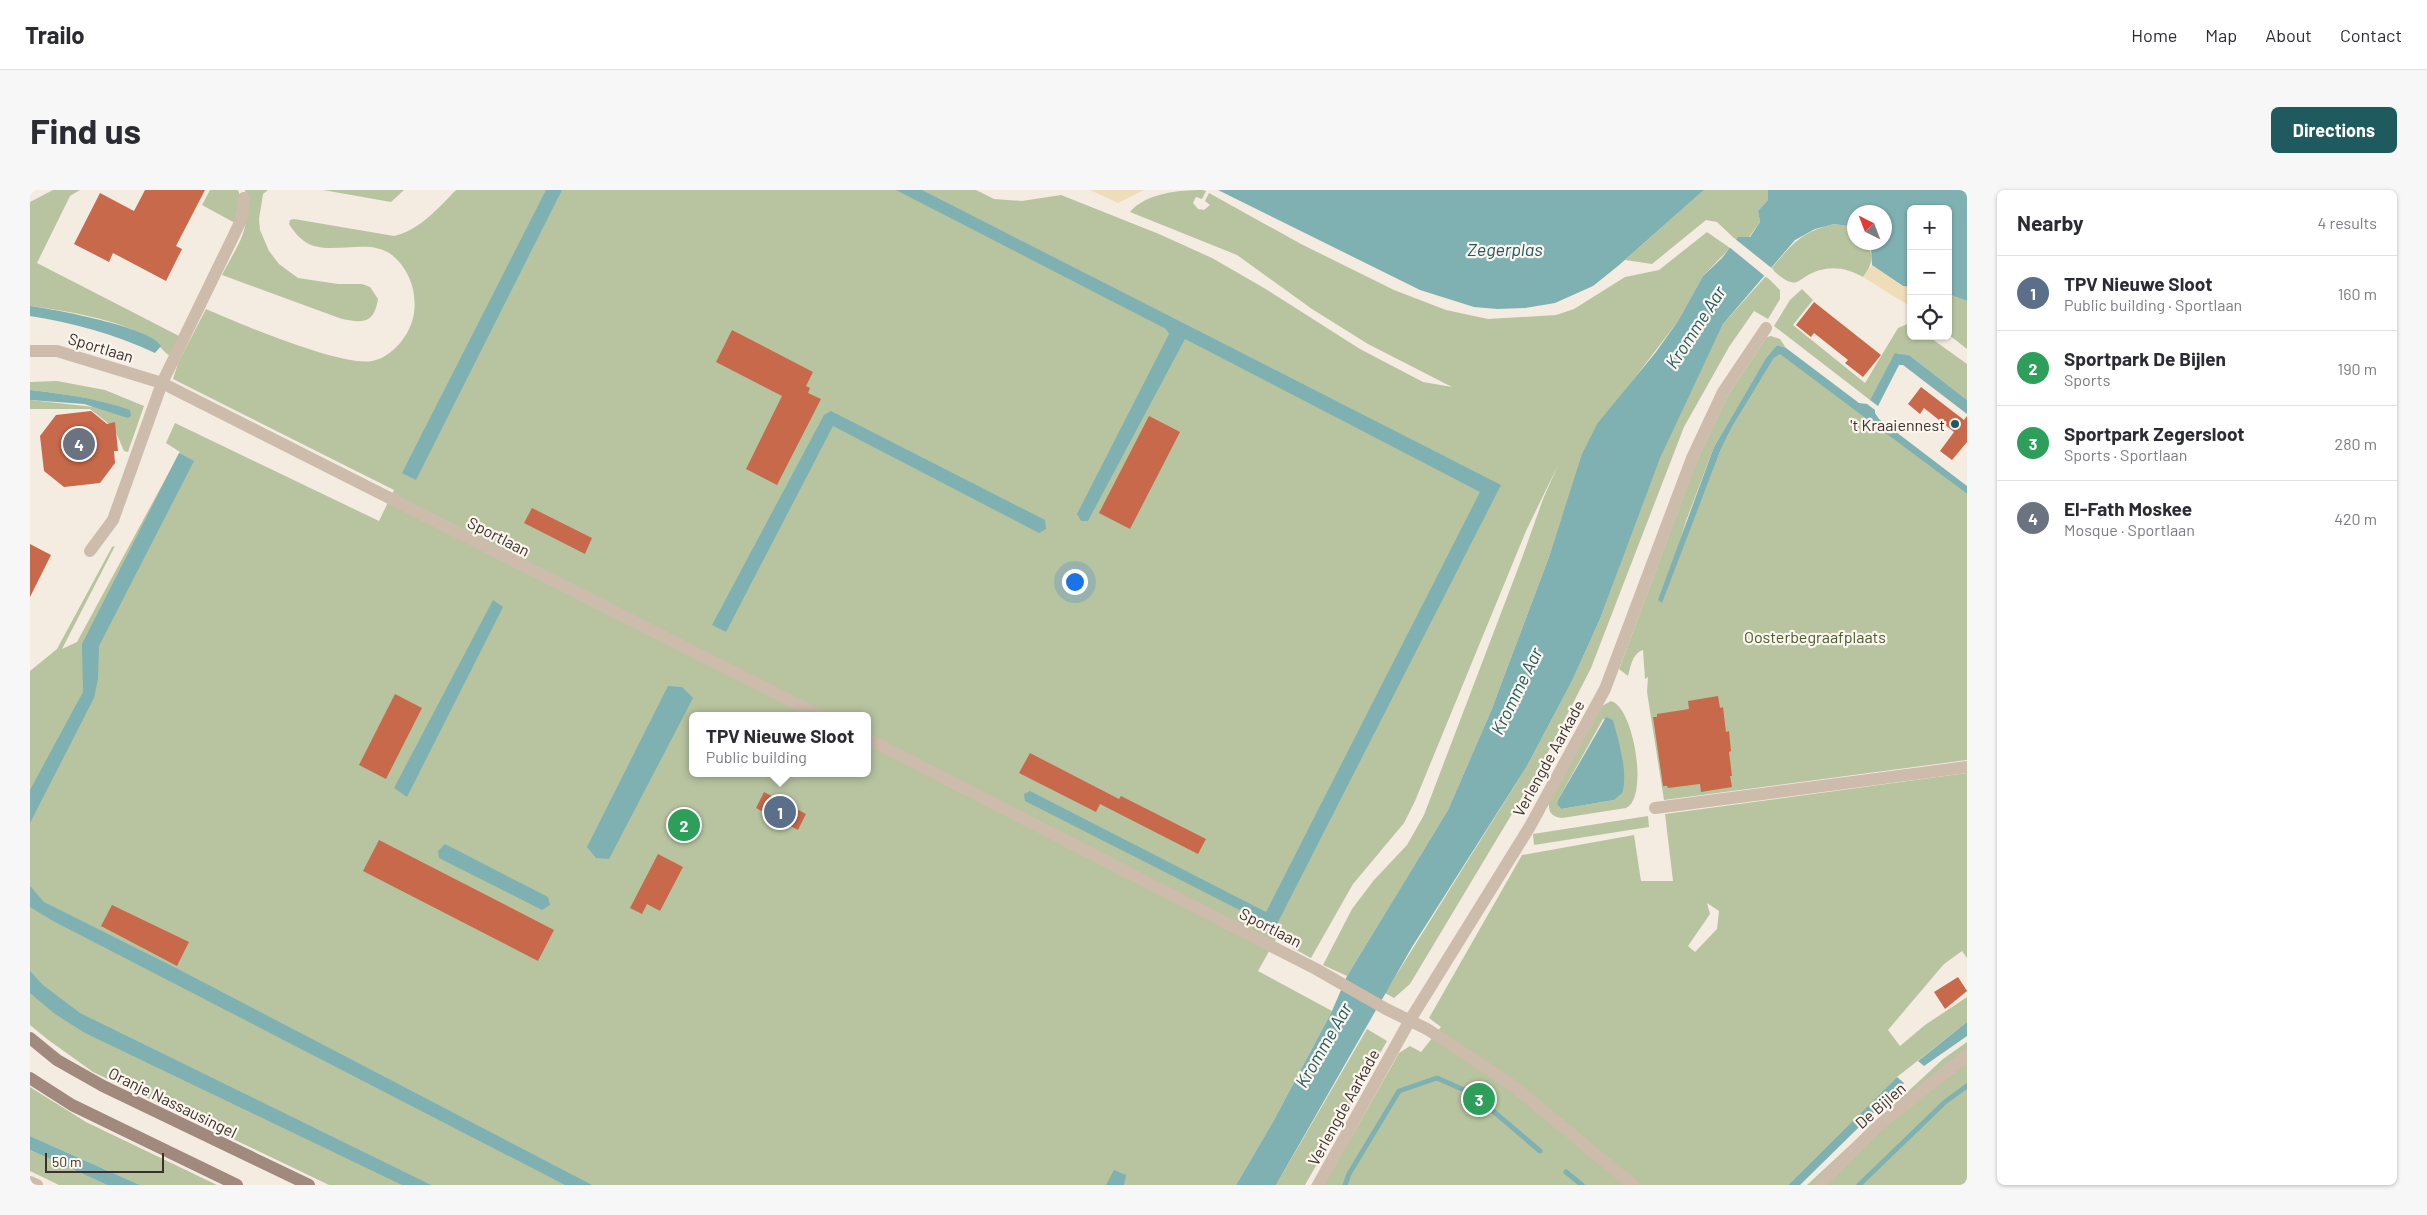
<!DOCTYPE html>
<meta charset="utf-8">
<style>
:root{--surface:#fff;--page:#f7f7f7;--text:#2b2b33;--muted:#7c7c81;--line:#e1e1e2;--accent:#1f5a5e}
body{margin:0;font-family:Barlow,sans-serif;background:var(--page);color:var(--text)}
.controls{position:absolute;right:15px;top:15px;display:grid;overflow:hidden;border-radius:8px;box-shadow:0 1px 4px #0004}
.controls button{width:45px;height:45px;display:grid;place-items:center;padding:0;border:0;border-bottom:1px solid var(--line);background:var(--surface);color:var(--text);font:25px sans-serif}
.compass{position:absolute;left:1817px;top:15px;width:45px;height:45px;border-radius:50%;background:var(--surface);box-shadow:0 1px 4px #0004;rotate:318deg}
.scale{position:absolute;left:15px;bottom:12px;width:119px;box-sizing:border-box;padding-left:5px;border:2px solid #3b302b;border-top:0;font-size:14px;line-height:18px;white-space:nowrap;color:#3b302b;-webkit-text-stroke:4px #fbf5ee;paint-order:stroke}
.you{position:absolute;left:1044px;top:391px;width:18px;height:18px;margin:-12px;border:4px solid #fff;border-radius:50%;background:#1a73e8;box-shadow:0 0 0 8px #1a73e833}
.badge{display:grid;place-items:center;width:32px;height:32px;border-radius:50%;background:var(--accent);color:#fff;font-size:16px;font-weight:700}
.pin{position:absolute;translate:-50% -50%;border:2px solid #fff;box-shadow:0 1px 5px #0006}
.popup{position:absolute;left:659px;top:522px;width:182px;height:65px;box-sizing:border-box;display:grid;place-content:center;border-radius:8px;background:var(--surface);filter:drop-shadow(0 1px 4px #0005);font-size:16px;white-space:nowrap;color:var(--muted)}
.popup b{font-size:19px;color:var(--text)}
.popup::after{content:'';position:absolute;left:50%;top:100%;margin-left:-10px;border:10px solid transparent;border-top-color:var(--surface)}
.list{margin:0;padding:0;list-style:none}
h2{display:flex;justify-content:space-between;align-items:center;height:65px;margin:0;padding:0 20px;font-size:21px}
h2 small{font-size:16px;font-weight:400;color:var(--muted)}
.list li{display:grid;grid-template-columns:32px 1fr auto;gap:15px;align-items:center;box-sizing:border-box;height:75px;padding:0 20px;border-top:1px solid var(--line)}
.list b{display:block;font-size:19px;white-space:nowrap}
.list p{margin:0;font-size:16px;white-space:nowrap;color:var(--muted)}
.list em{font-size:16px;font-style:normal;color:var(--muted)}
.icon{flex:none;width:28px;height:28px;fill:none;stroke:currentColor;stroke-width:2;stroke-linecap:round;stroke-linejoin:round}
.map{position:relative;flex:none;width:1937px;height:995px;overflow:hidden;border-radius:8px}
header{display:flex;align-items:center;gap:30px;box-sizing:border-box;height:70px;padding:0 25px;background:var(--surface);border-bottom:1px solid var(--line)}
header strong{font-size:24px}
nav{display:flex;gap:28px;margin-inline-start:auto;font-size:18px}
.intro{display:flex;align-items:center;justify-content:space-between;box-sizing:border-box;height:120px;padding:0 30px}
h1{margin:0;font-size:35px}
.button{padding:12px 22px;border-radius:8px;background:var(--accent);color:#fff;font-size:18px;font-weight:700}
main{display:flex;gap:30px;padding:0 30px}
aside{flex:1;background:var(--surface);border-radius:8px;box-shadow:0 1px 4px #0004}
.map>svg:first-child{display:block}
.green{fill:#b8c4a0;fill-rule:evenodd}
.sand{fill:#efdcb8}
.water{fill:#7fb0b2}
.pier{fill:#f4ebe1}
.lines{fill:none;stroke-linecap:round;stroke-linejoin:round}
.stream{stroke:#7fb0b2;stroke-width:5}
.building{fill:#c8694b}
.street{stroke:#cdbbac;stroke-width:12}
.secondary{stroke:#a18a7d;stroke-width:12}
.poi-dot{fill:#1f5a5e;stroke:#fbf5ee;stroke-width:2}
.labels{text-anchor:middle;dominant-baseline:central;stroke-width:4.5;stroke-linejoin:round;paint-order:stroke}
.street-label{font-size:16px;fill:#3b302b;stroke:#fbf5ee}
.poi-label{font-size:16px;fill:#3b302b;stroke:#fbf5ee;text-anchor:end}
.park-label{font-size:16px;fill:#4a5a2e;stroke:#fbf5ee}
.water-label{font-size:18px;font-style:italic;fill:#1f5a5e;stroke:#fbf5ee}
</style>
<header>
<strong>Trailo</strong>
<nav><a>Home</a><a>Map</a><a>About</a><a>Contact</a></nav>
</header>
<div class="intro"><h1>Find us</h1><a class="button">Directions</a></div>
<main>
<div class="map">
<svg width="1937" height="995" viewBox="0 0 1937 995">
<rect width="100%" height="100%" fill="#f4ebe1"/>
<g class="green">
<path d="M23,0H50L40,6L7,73L151,147L140,166C130,159 129,153 118,147C89,130 33,120 0,116V12Z"/>
<polygon points="180,0 208,0 210,6 205,33 172,15"/>
<path d="M215,0H238L233,4L229,29L230,40L239,61L249,74L268,88L308,94H332L340,97L348,109C344,134 333,133 312,129L192,85C210,50 221,42 215,0Z"/>
<polygon points="293,0 374,0 361,12"/>
<path d="M426,0H946L964,9L992,11L1031,5L1129,44L1182,68L1234,98L1330,159L1393,192L1422,197L1338,154L1282,119L1207,65L1100,22C1116,3 1149,0 1172,0L1176,1L1172,9L1166,7L1163,13L1168,19L1174,20L1180,15L1175,11L1179,3L1271,54L1364,100L1416,120L1458,129L1526,125L1544,119L1595,87L1629,80L1677,42L1700,58L1673,86L1648,131L1588,210L1531,330L1519,367L1461,521L1418,620L1317,786L1293,775L1322,719L1344,690L1377,655L1394,625L1492,368L1513,309L1528,275L1496,341L1385,611L1374,633L1323,694L1281,768L1246,749L1228,781L1302,821L1244,930L1206,995H299L63,882L17,849L0,835V481L27,459L82,357L85,356L32,459L47,452L150,262L136,253L145,233L349,331L364,300L143,189L148,173L176,119C208,133 311,177 342,171C363,167 381,144 384,123C387,101 379,79 362,65C338,46 297,68 274,51C268,47 263,40 259,34L260,30L264,29L364,46C389,41 409,17 426,0ZM662,526H838V583H662Z"/>
<polygon points="1674,0 1738,0 1738,10 1728,21 1730,32 1719,47 1708,47 1706,50 1687,32 1676,30 1622,74 1595,70"/>
<path d="M1804,34L1818,36L1824,41V52L1836,53C1845,66 1842,75 1833,87C1813,76 1795,75 1775,87C1770,90 1766,94 1761,92C1754,91 1747,83 1741,79C1763,53 1771,42 1804,34Z"/>
<polygon points="1736,86 1750,100 1750,109 1738,129 1724,121 1699,157 1654,237 1561,478 1513,572 1380,794 1364,808 1355,803 1497,576 1542,491 1570,429 1629,268 1693,134"/>
<polygon points="1772,99 1783,110 1763,135 1835,193 1868,138 1880,133 1881,146 1898,146 1937,174 1937,210 1879,165 1866,163 1840,210 1744,136 1760,110"/>
<polygon points="1918,104 1937,111 1937,159 1918,144"/>
<path d="M1741,146L1750,149L1756,158L1747,155L1736,168L1684,257L1656,331L1631,413L1691,259L1702,237L1744,168L1750,163L1937,304V570L1634,610L1617,502L1618,487L1615,489L1613,460C1602,464 1601,476 1598,486L1589,479L1666,273L1698,205L1737,147Z"/>
<path d="M27,191L75,200L114,216L98,262L94,261L84,238L60,219H0V210L101,221C68,208 35,204 0,200V192Z"/>
<path d="M1581,511C1604,517 1619,608 1596,618L1532,628C1522,627 1518,622 1519,613L1572,516ZM1573,529L1583,530L1592,575L1584,610L1531,619L1527,614L1528,610Z"/>
<path d="M1937,583V768L1932,761L1914,774L1858,840L1870,856L1895,835L1937,807V832L1867,887L1758,995H1281L1322,946L1369,863L1380,856L1391,862L1411,837L1399,828L1492,665L1604,645L1611,691H1643L1635,624ZM1677,713L1689,721L1687,739L1665,762L1658,756L1680,724Z"/>
<polygon points="1618,626 1619,637 1504,655 1503,644"/>
<polygon points="1337,839 1357,851 1275,995 1246,995"/>
<polygon points="1937,852 1937,995 1777,995 1913,869"/>
<polygon points="0,897 56,932 187,995 110,995 0,946"/>
<polygon points="0,960 77,995 29,995 0,981"/>
</g>
<g class="sand">
<polygon points="1060,0 1114,0 1088,13"/>
<polygon points="1842,75 1872,96 1881,97 1881,117 1833,87"/>
</g>
<g class="water">
<polygon points="516,0 532,0 386,290 372,283"/>
<polygon points="866,0 892,0 1471,295 1245,738 995,611 994,604 1000,601 1236,722 1450,302 1155,149 1058,331 1051,331 1047,324 1139,144 1136,139"/>
<polygon points="1188,0 1674,0 1588,76 1563,96 1525,113 1495,118 1467,119 1444,117 1390,100"/>
<polygon points="1738,0 1937,0 1937,111 1918,104 1918,19 1881,19 1881,97 1873,96 1842,75 1841,59 1836,53 1854,52 1854,22 1824,22 1824,41 1818,36 1804,34 1785,39 1765,50 1693,134 1630,268 1570,429 1542,491 1497,576 1382,757 1246,995 1206,995 1244,930 1302,821 1317,786 1418,620 1461,521 1519,367 1552,264 1567,234 1626,162 1648,131 1673,86 1692,68 1708,47 1720,47 1730,32 1728,21 1738,10"/>
<path d="M0,116C23,119 121,137 131,156L125,163C85,144 43,133 0,126Z"/>
<polygon points="1747,155 1756,158 1829,213 1837,214 1845,220 1845,223 1849,229 1937,296 1937,304 1750,164 1744,168 1702,237 1691,259 1632,413 1628,410 1684,257 1736,168"/>
<polygon points="1865,163 1879,165 1937,210 1937,224 1873,175 1869,175 1848,216 1840,210"/>
<path d="M0,200C35,204 67,208 100,220L101,226L98,228L54,214L0,210Z"/>
<polygon points="801,221 1015,330 1016,339 1009,343 803,236 696,442 682,435 794,225"/>
<polygon points="149,263 164,271 69,456 68,489 64,508 0,633 0,600 53,502 52,454"/>
<polygon points="463,410 473,417 377,607 364,598"/>
<polygon points="638,496 652,497 663,508 579,669 566,668 557,657"/>
<path d="M1576,527L1583,530C1588,549 1599,584 1592,603L1584,610L1531,619L1527,614L1528,610Z"/>
<polygon points="415,654 518,707 520,715 512,720 409,668 408,661"/>
<polygon points="0,696 14,712 146,778 562,995 535,995 23,731 0,717"/>
<polygon points="0,781 13,795 50,823 401,995 372,995 55,843 25,824 0,803"/>
<polygon points="1937,832 1937,846 1894,876 1888,871"/>
<polygon points="1867,887 1874,893 1770,995 1758,995"/>
<polygon points="0,946 110,995 77,995 0,960"/>
<polygon points="1084,980 1096,985 1094,995 1076,995"/>
</g>
<polygon class="pier" points="1704,48 1744,80 1737,88 1698,56"/>
<g class="lines">
<g class="stream">
<polyline points="1536,982 1552,995"/>
<polyline points="1315,995 1319,984 1369,901 1407,888 1443,904 1510,961"/>
<polyline points="1829,995 1915,912 1937,896"/>
</g>
</g>
<g class="building">
<polygon points="115,0 175,0 146,56 152,59 136,91 83,63 79,72 44,54 70,3 104,21"/>
<polygon points="1784,112 1851,165 1833,187 1815,173 1818,170 1784,143 1781,147 1766,135"/>
<polygon points="702,140 783,182 776,196 780,198 778,203 791,209 747,295 716,279 752,206 686,172"/>
<polygon points="1891,197 1934,230 1937,226 1937,252 1922,270 1910,261 1924,242 1894,218 1890,224 1878,214"/>
<polygon points="61,221 77,234 85,232 88,261 84,261 85,273 70,293 34,297 14,281 10,246 26,225"/>
<polygon points="1119,226 1150,242 1100,339 1069,323"/>
<polygon points="502,318 562,348 555,364 494,333"/>
<polygon points="0,354 21,365 0,407"/>
<polygon points="365,504 392,518 356,589 329,575"/>
<polygon points="1688,506 1690,518 1693,517 1696,542 1699,541 1701,561 1699,562 1702,586 1700,586 1702,597 1671,602 1670,594 1638,598 1637,596 1633,596 1623,527 1627,527 1627,524 1659,519 1658,511"/>
<polygon points="1000,563 1089,609 1091,606 1176,649 1168,664 1070,614 1066,622 989,583"/>
<polygon points="734,602 776,624 768,640 726,618"/>
<polygon points="349,650 524,740 508,771 333,681"/>
<polygon points="628,664 653,677 630,721 617,714 612,724 600,718"/>
<polygon points="82,715 159,752 147,776 71,736"/>
<polygon points="1928,787 1937,801 1915,819 1904,802"/>
</g>
<g class="lines">
<g class="street">
<polyline points="0,161 27,161 132,193 791,526"/>
<polyline points="60,361 83,330 132,193 203,47 212,28 214,8"/>
<polyline points="838,549 1286,779 1356,819 1397,839 1481,894 1603,995"/>
<polyline points="1625,618 1937,577"/>
<polyline points="0,992 7,995"/>
<polyline points="1288,995 1380,830 1499,638 1575,499 1662,268 1693,202 1736,138"/>
<polyline points="1789,995 1849,935 1937,865"/>
</g>
<g class="secondary">
<polyline points="0,848 27,870 73,896 279,995"/>
<polyline points="0,888 42,915 207,995"/>
</g>
</g>
<circle class="poi-dot" cx="1925" cy="234" r="5"/>
<g class="labels">
<g class="street-label">
<text transform="translate(71 157) rotate(17)">Sportlaan</text>
<text transform="translate(469 346) rotate(27)">Sportlaan</text>
<text transform="translate(1518 568) rotate(-61)">Verlengde Aarkade</text>
<text transform="translate(1241 737) rotate(27)">Sportlaan</text>
<text transform="translate(143 912) rotate(26)">Oranje Nassausingel</text>
<text transform="translate(1850 915) rotate(-41)">De Bijlen</text>
<text transform="translate(1313 917) rotate(-61)">Verlengde Aarkade</text>
</g>
<g class="poi-label">
<text x="1915" y="234">'t Kraaiennest</text>
</g>
<g class="park-label">
<text x="1785" y="446">Oosterbegraafplaats</text>
</g>
<g class="water-label">
<text x="1475" y="59">Zegerplas</text>
<text transform="translate(1665 137) rotate(-57)">Kromme Aar</text>
<text transform="translate(1486 501) rotate(-64)">Kromme Aar</text>
<text transform="translate(1293 855) rotate(-60)">Kromme Aar</text>
</g>
</g>
</svg>
<div class="controls">
<button>+</button>
<button>−</button>
<button><svg class="icon" aria-label="locate" viewBox="0 0 24 24"><circle cx="12" cy="12" r="6"/><path d="M12 2v4M12 18v4M2 12h4M18 12h4"/></svg></button>
</div>
<svg class="compass" viewBox="-18 -18 36 36"><path d="M0-13l5 13h-10z" fill="#e53935"/><path d="M0 13l5-13h-10z" fill="#7c7c81"/></svg>
<div class="scale">50 m</div>
<div class="you"></div>
<div class="pin badge" style="left:750px;top:622px;background:#5c6f8a">1</div>
<div class="popup"><b>TPV Nieuwe Sloot</b>Public building</div>
<div class="pin badge" style="left:654px;top:635px;background:#2e9e5b">2</div>
<div class="pin badge" style="left:1449px;top:909px;background:#2e9e5b">3</div>
<div class="pin badge" style="left:49px;top:254px;background:#6b7280">4</div>
</div>
<aside>
<h2>Nearby<small>4 results</small></h2>
<ul class="list">
<li><span class="badge" style="background:#5c6f8a">1</span><div><b>TPV Nieuwe Sloot</b><p>Public building · Sportlaan</p></div><em>160 m</em></li>
<li><span class="badge" style="background:#2e9e5b">2</span><div><b>Sportpark De Bijlen</b><p>Sports</p></div><em>190 m</em></li>
<li><span class="badge" style="background:#2e9e5b">3</span><div><b>Sportpark Zegersloot</b><p>Sports · Sportlaan</p></div><em>280 m</em></li>
<li><span class="badge" style="background:#6b7280">4</span><div><b>El-Fath Moskee</b><p>Mosque · Sportlaan</p></div><em>420 m</em></li>
</ul>
</aside>
</main>
